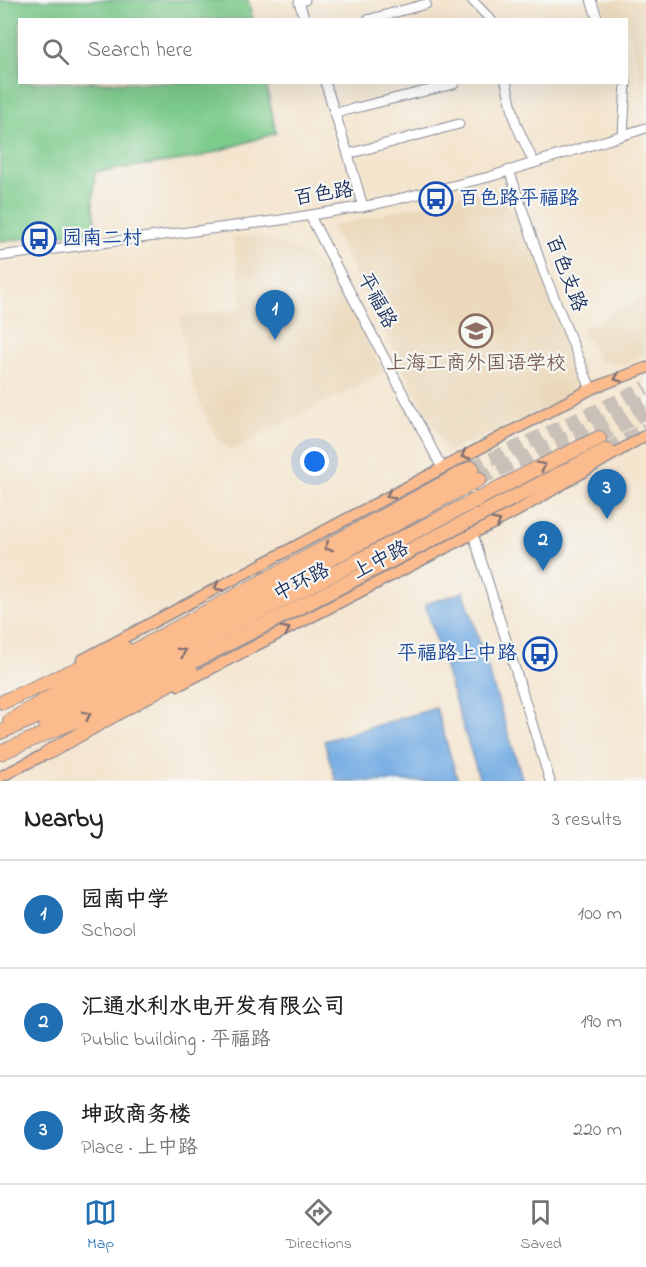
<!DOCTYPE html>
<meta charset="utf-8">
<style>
:root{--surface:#fff;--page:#f6f6f6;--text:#202124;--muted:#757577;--line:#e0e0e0;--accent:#1f6fb2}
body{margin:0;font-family:"Indie Flower","LXGW WenKai TC",sans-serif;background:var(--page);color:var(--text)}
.you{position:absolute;left:315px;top:462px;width:21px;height:21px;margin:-15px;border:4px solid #fff;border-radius:50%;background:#1a73e8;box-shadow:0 0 0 9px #1a73e833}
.badge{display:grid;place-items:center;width:39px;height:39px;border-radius:50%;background:var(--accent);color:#fff;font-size:20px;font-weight:700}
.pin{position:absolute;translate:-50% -50px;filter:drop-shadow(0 2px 3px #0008)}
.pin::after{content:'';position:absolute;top:32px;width:21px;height:18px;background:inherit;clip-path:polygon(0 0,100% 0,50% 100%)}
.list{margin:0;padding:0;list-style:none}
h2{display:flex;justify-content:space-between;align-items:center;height:78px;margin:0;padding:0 24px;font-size:26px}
h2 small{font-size:20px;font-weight:400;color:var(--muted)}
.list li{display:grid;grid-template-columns:39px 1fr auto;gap:18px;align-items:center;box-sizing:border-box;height:108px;padding:0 24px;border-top:2px solid var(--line)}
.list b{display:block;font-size:22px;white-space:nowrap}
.list p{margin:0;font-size:20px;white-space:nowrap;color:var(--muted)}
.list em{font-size:20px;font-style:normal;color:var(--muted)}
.icon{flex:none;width:33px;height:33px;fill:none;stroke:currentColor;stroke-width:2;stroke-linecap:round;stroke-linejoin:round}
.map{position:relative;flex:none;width:646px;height:781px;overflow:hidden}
.search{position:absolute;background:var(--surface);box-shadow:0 6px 24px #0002;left:18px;right:18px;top:18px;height:66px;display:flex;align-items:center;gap:15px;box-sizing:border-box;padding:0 21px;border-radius:0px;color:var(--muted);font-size:22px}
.sheet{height:402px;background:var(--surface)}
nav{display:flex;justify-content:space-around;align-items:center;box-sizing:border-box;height:84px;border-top:2px solid var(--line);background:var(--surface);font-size:16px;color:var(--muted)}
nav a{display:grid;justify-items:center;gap:3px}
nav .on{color:var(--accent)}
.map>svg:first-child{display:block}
.built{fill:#ebd8ba}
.green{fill:#7bcb8b;stroke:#4b7d74;stroke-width:1.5}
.water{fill:#73ace3;stroke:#476ea0;stroke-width:1.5}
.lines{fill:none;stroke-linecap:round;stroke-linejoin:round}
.highway-tunnel{stroke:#c9c1b8;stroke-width:14;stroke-dasharray:14 7;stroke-linecap:butt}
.minor-casing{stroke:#888a96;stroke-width:11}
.major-casing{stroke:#888a96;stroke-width:13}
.highway-casing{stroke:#888a96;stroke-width:16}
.minor{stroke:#fff;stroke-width:9}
.major{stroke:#fbbb8d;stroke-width:10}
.highway{stroke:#fbbb8d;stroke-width:14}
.oneway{stroke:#806e73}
.labels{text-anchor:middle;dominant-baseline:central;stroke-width:4.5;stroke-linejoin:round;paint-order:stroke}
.street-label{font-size:20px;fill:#1b2f5e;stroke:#f6f6f2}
.transit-label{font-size:20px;fill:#164399;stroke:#f6f6f2;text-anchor:start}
.education-label{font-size:20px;fill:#785e54;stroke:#f6f6f2}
</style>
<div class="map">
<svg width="646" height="781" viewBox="0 0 646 781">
<rect width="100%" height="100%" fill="#f6f6f2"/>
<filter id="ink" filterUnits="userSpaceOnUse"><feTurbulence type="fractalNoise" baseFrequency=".0167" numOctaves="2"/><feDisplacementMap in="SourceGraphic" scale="12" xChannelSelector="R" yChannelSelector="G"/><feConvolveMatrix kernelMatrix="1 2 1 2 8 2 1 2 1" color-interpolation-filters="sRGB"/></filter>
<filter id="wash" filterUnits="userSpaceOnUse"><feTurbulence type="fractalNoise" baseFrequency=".008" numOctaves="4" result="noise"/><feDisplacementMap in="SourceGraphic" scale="24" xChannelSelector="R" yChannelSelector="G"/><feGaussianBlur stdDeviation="1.35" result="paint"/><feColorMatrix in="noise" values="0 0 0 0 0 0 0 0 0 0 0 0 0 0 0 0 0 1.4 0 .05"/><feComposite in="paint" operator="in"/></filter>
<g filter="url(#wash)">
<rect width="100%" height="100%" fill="#f4e5cf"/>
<g class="built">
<polygon points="601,0 646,0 646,118 643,87 626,20 606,17"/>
<polygon points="493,187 529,233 591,389 447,452 331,227"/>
<polygon points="258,235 300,251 330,274 384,372 231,450 217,438 201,405 186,363 180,317 243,309 233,237"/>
<polygon points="646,296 646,354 622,366 599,360 581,329"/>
</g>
<polygon class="green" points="0,0 248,0 253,19 20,20 20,82 266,83 276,133 196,158 95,172 93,206 97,231 0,241"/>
<g class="water">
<polygon points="464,592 523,781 480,781 425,604"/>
<polygon points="436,708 458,781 336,781 324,741"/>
</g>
</g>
<g filter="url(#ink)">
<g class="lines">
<g class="highway-tunnel">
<polyline points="599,438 646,411"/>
<polyline points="607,450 646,429"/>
<polyline points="472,468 646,388"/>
<polyline points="479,479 646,402"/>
</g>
<defs>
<g id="minor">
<polyline points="305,0 299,2 305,20"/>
<polyline points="472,0 491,20"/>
<polyline points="591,0 598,20"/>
<polyline points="367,20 426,4"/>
<polyline points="325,82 348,154 459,124"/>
<polyline points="506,82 516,124 534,163"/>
<polyline points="335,113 454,84"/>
<polyline points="623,135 626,82"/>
<polyline points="348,154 363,207"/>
<polyline points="509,170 543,270 591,389"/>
<polyline points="310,216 442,468"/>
<polyline points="0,256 281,220 377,204 489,177 646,128"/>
<polyline points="473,534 550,781"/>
</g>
<g id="major">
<polyline points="82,660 591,389 646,368"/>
<polyline points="179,685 517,511 646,435"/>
<polyline points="0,777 53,750"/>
</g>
<g id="highway">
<polyline points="3,702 108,655 126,649"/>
<polyline points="10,721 57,693 472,468"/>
<polyline points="46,726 79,705 534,470 599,438"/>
<polyline points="0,732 32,719 479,479"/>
<polyline points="0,753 86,716 607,450"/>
<polyline points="47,753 191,671"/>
</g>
</defs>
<use href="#minor" class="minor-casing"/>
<use href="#major" class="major-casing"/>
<use href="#highway" class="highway-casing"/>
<use href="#minor" class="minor"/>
<use href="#major" class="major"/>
<use href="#highway" class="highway"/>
</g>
<defs><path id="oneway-chevron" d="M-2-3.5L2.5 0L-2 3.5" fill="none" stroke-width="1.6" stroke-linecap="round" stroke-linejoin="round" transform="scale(1.5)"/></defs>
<g class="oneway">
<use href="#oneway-chevron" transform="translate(618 378) rotate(159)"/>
<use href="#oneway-chevron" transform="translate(465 455) rotate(152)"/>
<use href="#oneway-chevron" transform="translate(542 466) rotate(-26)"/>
<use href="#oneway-chevron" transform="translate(390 495) rotate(152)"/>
<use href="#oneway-chevron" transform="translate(497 522) rotate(-27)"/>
<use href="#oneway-chevron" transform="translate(328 547) rotate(151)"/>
<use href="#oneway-chevron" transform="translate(218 587) rotate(152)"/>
<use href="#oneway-chevron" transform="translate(286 630) rotate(-27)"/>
<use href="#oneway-chevron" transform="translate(182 652) rotate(-27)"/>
<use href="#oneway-chevron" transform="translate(87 715) rotate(-26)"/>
</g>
</g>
<defs>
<symbol id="bus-ring" viewBox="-11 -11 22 22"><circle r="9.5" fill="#f6f6f2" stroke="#1a4fb4" stroke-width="1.5"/><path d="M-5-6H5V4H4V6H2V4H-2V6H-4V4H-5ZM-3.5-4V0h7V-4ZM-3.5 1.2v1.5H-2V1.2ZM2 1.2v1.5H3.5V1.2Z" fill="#1a4fb4"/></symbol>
<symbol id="school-ring" viewBox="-11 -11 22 22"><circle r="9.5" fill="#f6f6f2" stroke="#8d6e63" stroke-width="1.5"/><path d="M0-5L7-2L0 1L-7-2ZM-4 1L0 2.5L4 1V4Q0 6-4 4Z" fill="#8d6e63"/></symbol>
</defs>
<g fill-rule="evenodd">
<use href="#bus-ring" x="417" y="180" width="38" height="38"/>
<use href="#bus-ring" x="20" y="220" width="38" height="38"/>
<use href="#school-ring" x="457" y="312" width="38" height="38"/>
<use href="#bus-ring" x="521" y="635" width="38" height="38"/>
</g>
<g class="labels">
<g class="street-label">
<text transform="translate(324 195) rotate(-9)">百色路</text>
<text transform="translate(565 274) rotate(69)">百色支路</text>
<text transform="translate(376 301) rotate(62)">平福路</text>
<text transform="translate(381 561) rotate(-27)">上中路</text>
<text transform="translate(302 583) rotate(-27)">中环路</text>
</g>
<g class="transit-label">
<text x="459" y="199">百色路平福路</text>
<text x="62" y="239">园南二村</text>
<text x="517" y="654" text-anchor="end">平福路上中路</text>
</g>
<g class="education-label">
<text x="476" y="364">上海工商外国语学校</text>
</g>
</g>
</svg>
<div class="you"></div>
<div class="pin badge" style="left:275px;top:340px">1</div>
<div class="pin badge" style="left:543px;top:571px">2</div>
<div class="pin badge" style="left:607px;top:519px">3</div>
<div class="search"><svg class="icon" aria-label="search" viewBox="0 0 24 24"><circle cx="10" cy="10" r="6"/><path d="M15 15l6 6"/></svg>Search here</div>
</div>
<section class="sheet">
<h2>Nearby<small>3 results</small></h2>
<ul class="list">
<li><span class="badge">1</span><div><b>园南中学</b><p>School</p></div><em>100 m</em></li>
<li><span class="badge">2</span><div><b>汇通水利水电开发有限公司</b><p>Public building · 平福路</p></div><em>190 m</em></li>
<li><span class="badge">3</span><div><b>坤政商务楼</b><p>Place · 上中路</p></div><em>220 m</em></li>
</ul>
</section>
<nav>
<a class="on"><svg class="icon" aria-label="map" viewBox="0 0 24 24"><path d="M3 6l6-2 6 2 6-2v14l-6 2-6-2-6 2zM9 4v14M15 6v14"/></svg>Map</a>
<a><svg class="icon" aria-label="directions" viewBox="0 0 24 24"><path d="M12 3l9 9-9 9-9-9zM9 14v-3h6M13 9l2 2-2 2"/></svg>Directions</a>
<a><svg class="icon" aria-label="saved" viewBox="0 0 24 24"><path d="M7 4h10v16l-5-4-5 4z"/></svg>Saved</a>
</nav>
